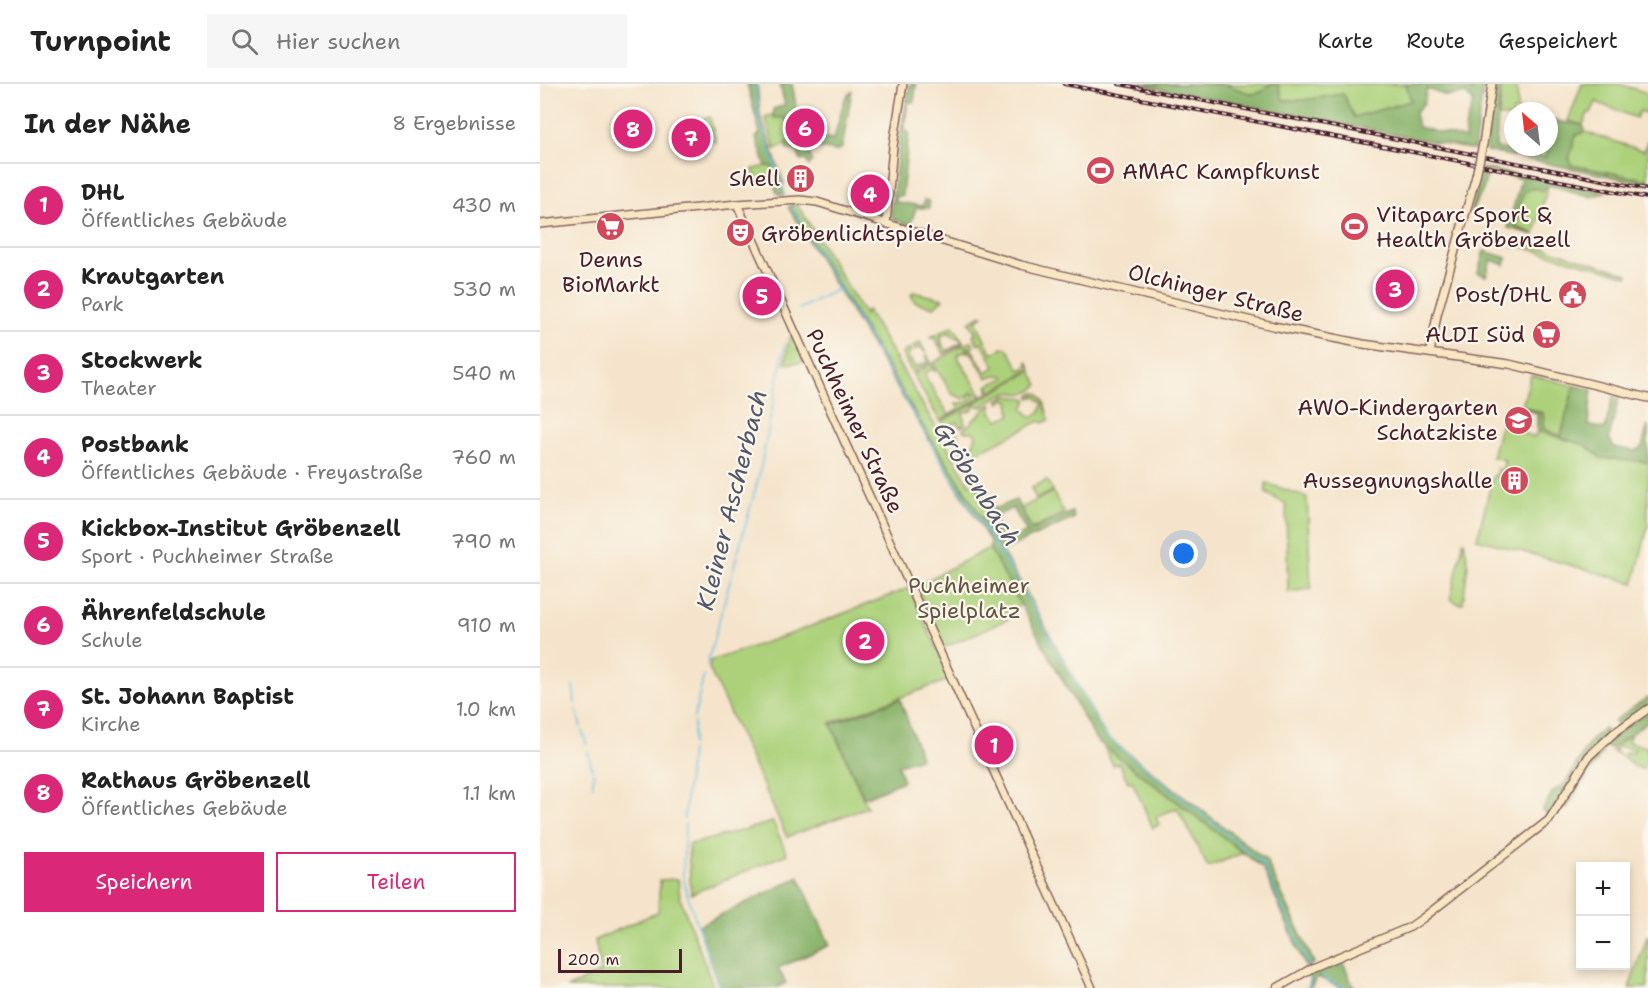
<!DOCTYPE html>
<html lang="de">
<meta charset="utf-8">
<style>
:root{--surface:#fff;--page:#f6f6f6;--text:#222;--muted:#767676;--line:#e0e0e0;--accent:#db2777}
body{margin:0;font-family:"Shantell Sans",sans-serif;background:var(--page);color:var(--text)}
.controls{position:absolute;right:18px;bottom:18px;display:grid;overflow:hidden;border-radius:0px;box-shadow:0 3px 9px #0003}
.controls button{width:54px;height:54px;display:grid;place-items:center;padding:0;border:0;border-bottom:2px solid var(--line);background:var(--surface);color:var(--text);font:30px sans-serif}
.compass{position:absolute;left:964px;top:18px;width:54px;height:54px;border-radius:50%;background:var(--surface);box-shadow:0 3px 9px #0003;rotate:332deg}
.scale{position:absolute;left:18px;bottom:15px;width:124px;box-sizing:border-box;padding-left:6px;border:3px solid #4a1f2b;border-top:0;font-size:16px;line-height:21px;white-space:nowrap;color:#4a1f2b;-webkit-text-stroke:4px #fbf7ec;paint-order:stroke}
.you{position:absolute;left:644px;top:470px;width:21px;height:21px;margin:-15px;border:4px solid #fff;border-radius:50%;background:#1a73e8;box-shadow:0 0 0 9px #1a73e833}
.badge{display:grid;place-items:center;width:39px;height:39px;border-radius:50%;background:var(--accent);color:#fff;font-size:20px;font-weight:700}
.pin{position:absolute;translate:-50% -50%;border:3px solid #fff;box-shadow:0 2px 6px #0006}
.list{margin:0;padding:0;list-style:none}
h2{display:flex;justify-content:space-between;align-items:center;height:78px;margin:0;padding:0 24px;font-size:26px}
h2 small{font-size:20px;font-weight:400;color:var(--muted)}
.list li{display:grid;grid-template-columns:39px 1fr auto;gap:18px;align-items:center;box-sizing:border-box;height:84px;padding:0 24px;border-top:2px solid var(--line)}
.list b{display:block;font-size:22px;white-space:nowrap}
.list p{margin:0;font-size:20px;white-space:nowrap;color:var(--muted)}
.list em{font-size:20px;font-style:normal;color:var(--muted)}
.actions{display:flex;gap:12px;padding:18px 24px}
.actions a{flex:1;padding:14px 0;border:2px solid var(--accent);border-radius:0px;text-align:center;font-size:21px;color:var(--accent)}
.actions .main{background:var(--accent);color:#fff}
.icon{flex:none;width:33px;height:33px;fill:none;stroke:currentColor;stroke-width:2;stroke-linecap:round;stroke-linejoin:round}
.map{position:relative;flex:none;width:1108px;height:904px;overflow:hidden}
header{display:flex;align-items:center;gap:36px;box-sizing:border-box;height:84px;padding:0 30px;background:var(--surface);border-bottom:2px solid var(--line)}
header strong{font-size:28px}
nav{display:flex;gap:33px;margin-inline-start:auto;font-size:21px}
.search{width:420px;height:54px;background:var(--page);display:flex;align-items:center;gap:15px;box-sizing:border-box;padding:0 21px;border-radius:0px;color:var(--muted);font-size:22px}
main{display:flex}
aside{flex:1;background:var(--surface)}
.map>svg:first-child{display:block}
.green{fill:#acd17a;stroke:#7b7852;stroke-width:1.5}
.forest{fill:#89b36a;stroke:#6a694a;stroke-width:1.5;fill-rule:evenodd}
.lines{fill:none;stroke-linecap:round;stroke-linejoin:round}
.stream{stroke:#64c0e2;stroke-width:1.5}
.secondary-casing{stroke:#866463;stroke-width:10}
.secondary{stroke:#f9e7c3;stroke-width:7}
.rail-casing{stroke:#4a1f2b;stroke-width:4}
.rail{stroke:#fbf7ec;stroke-width:1.5;stroke-dasharray:4.5;stroke-linecap:butt}
.secondary-bridge-casing{stroke:#866463;stroke-width:10;stroke-linecap:butt}
.secondary-bridge{stroke:#f9e7c3;stroke-width:7}
.labels{text-anchor:middle;dominant-baseline:central;stroke-width:4.5;stroke-linejoin:round;paint-order:stroke}
.poi-label{font-size:22px;fill:#4a1f2b;stroke:#fbf7ec;text-anchor:end}
.street-label{font-size:22px;fill:#4a1f2b;stroke:#fbf7ec}
.park-label{font-size:22px;fill:#675443;stroke:#fbf7ec}
.water-label{font-size:24px;font-style:italic;fill:#53576b;stroke:#fbf7ec}
</style>
<header>
<strong>Turnpoint</strong>
<div class="search"><svg class="icon" aria-label="search" viewBox="0 0 24 24"><circle cx="10" cy="10" r="6"/><path d="M15 15l6 6"/></svg>Hier suchen</div>
<nav><a>Karte</a><a>Route</a><a>Gespeichert</a></nav>
</header>
<main>
<aside>
<h2>In der Nähe<small>8 Ergebnisse</small></h2>
<ul class="list">
<li><span class="badge">1</span><div><b>DHL</b><p>Öffentliches Gebäude</p></div><em>430 m</em></li>
<li><span class="badge">2</span><div><b>Krautgarten</b><p>Park</p></div><em>530 m</em></li>
<li><span class="badge">3</span><div><b>Stockwerk</b><p>Theater</p></div><em>540 m</em></li>
<li><span class="badge">4</span><div><b>Postbank</b><p>Öffentliches Gebäude · Freyastraße</p></div><em>760 m</em></li>
<li><span class="badge">5</span><div><b>Kickbox-Institut Gröbenzell</b><p>Sport · Puchheimer Straße</p></div><em>790 m</em></li>
<li><span class="badge">6</span><div><b>Ährenfeldschule</b><p>Schule</p></div><em>910 m</em></li>
<li><span class="badge">7</span><div><b>St. Johann Baptist</b><p>Kirche</p></div><em>1.0 km</em></li>
<li><span class="badge">8</span><div><b>Rathaus Gröbenzell</b><p>Öffentliches Gebäude</p></div><em>1.1 km</em></li>
</ul>
<div class="actions"><a class="main">Speichern</a><a>Teilen</a></div>
</aside>
<div class="map">
<svg width="1108" height="904" viewBox="0 0 1108 904">
<rect width="100%" height="100%" fill="#fbf7ec"/>
<filter id="ink" filterUnits="userSpaceOnUse"><feTurbulence type="fractalNoise" baseFrequency=".0167" numOctaves="2"/><feDisplacementMap in="SourceGraphic" scale="12" xChannelSelector="R" yChannelSelector="G"/><feConvolveMatrix kernelMatrix="1 2 1 2 8 2 1 2 1" color-interpolation-filters="sRGB"/></filter>
<filter id="wash" filterUnits="userSpaceOnUse"><feTurbulence type="fractalNoise" baseFrequency=".008" numOctaves="4" result="noise"/><feDisplacementMap in="SourceGraphic" scale="24" xChannelSelector="R" yChannelSelector="G"/><feGaussianBlur stdDeviation="1.35" result="paint"/><feColorMatrix in="noise" values="0 0 0 0 0 0 0 0 0 0 0 0 0 0 0 0 0 1.4 0 .05"/><feComposite in="paint" operator="in"/></filter>
<g filter="url(#wash)">
<rect width="100%" height="100%" fill="#f5e4cb"/>
<g class="green">
<polygon points="596,0 866,0 871,17 814,34 803,10 764,16 743,16"/>
<polygon points="962,0 977,0 978,27 973,27 973,33 959,33"/>
<polygon points="1042,0 1079,0 1108,9 1108,30 1100,27 1096,34 1056,18 1051,29 1048,29 1043,41 1028,37"/>
<polygon points="249,25 259,57 235,65 225,33"/>
<polygon points="170,33 176,58 166,55 167,51 164,48 146,51 143,40"/>
<polygon points="1009,37 1016,37 1006,74 969,66 973,52 973,63 1009,63"/>
<polygon points="1045,48 1104,67 1108,55 1108,96 1031,81 1029,75 1036,51"/>
<polygon points="232,81 234,97 216,99 213,85"/>
<polygon points="1008,101 995,150 976,143 979,120 986,106"/>
<polygon points="251,120 257,120 325,231 327,226 430,401 436,399 458,444 453,447 464,466 461,467 416,392 386,348"/>
<polygon points="975,155 1088,190 1087,192 976,161 973,163"/>
<polygon points="373,208 403,215 394,223 375,218 371,211"/>
<polygon points="441,231 443,232 436,237 452,270 464,263 468,265 480,286 488,282 487,277 491,285 452,308 448,301 465,294 462,291 447,294 426,260 432,257 434,262 431,264 446,288 455,283 441,258 438,260 433,251 436,249 429,238"/>
<polygon points="413,242 424,259 404,270 399,262 402,260 407,267 422,258 419,254 414,254 410,248 400,253 402,258 398,260 394,254 389,254"/>
<polygon points="253,252 264,278 245,280 249,254"/>
<polygon points="380,258 391,278 372,289 362,270 369,264 371,268 367,271 375,283 387,278 386,269 380,263 375,266 373,263"/>
<polygon points="424,261 429,270 425,267 418,271 419,275 442,312 449,308 447,302 451,307 442,313 432,308 424,315 412,310 393,279"/>
<polygon points="391,280 396,288 392,285 385,289 386,294 409,331 419,325 416,320 431,317 427,313 430,309 434,311 435,315 441,314 400,337 373,291"/>
<path d="M491,287L498,301C482,317 480,305 464,310C457,312 448,318 443,323L434,321L432,327L423,328L425,341L420,343L417,338L405,344L402,337Z"/>
<polygon points="991,291 1037,302 1033,305 1021,352 1004,345 1003,329 982,322"/>
<polygon points="494,309 498,309 504,317 509,336 503,339 500,337 434,370 427,378 423,376 423,369 413,352 418,349 416,356 423,365 433,361 436,352 434,348 425,348 423,346 451,320 451,328 458,336 471,331 469,317 465,315 460,319 458,316 465,312 486,314 487,316 483,325 492,333 500,328 503,320 495,312 490,314 489,312"/>
<polygon points="960,342 995,353 997,347 1045,361 1061,374 1108,378 1108,442 1094,499 937,455 953,392 956,392 957,385 962,386 965,376 952,373"/>
<polygon points="507,396 513,407 496,415 491,404"/>
<polygon points="726,399 767,413 771,505 748,508 746,420 726,409"/>
<polygon points="513,408 524,429 492,445 481,424"/>
<polygon points="924,456 928,480 923,519 920,520 912,516 911,512"/>
<polygon points="449,464 483,520 466,528 468,535 403,564 376,502"/>
<polygon points="369,504 411,595 290,639 327,723 247,753 169,584 170,577 253,549"/>
<polygon points="1091,650 1088,658 1107,663 1107,679 1102,685 1093,682 1083,672 1087,668 1093,669 1095,665 1077,662 1076,668 1082,672 1072,667"/>
<polygon points="561,657 703,769 668,783 637,724 616,733 619,741 613,744 592,697 588,698 579,679 573,681"/>
<polygon points="233,738 247,770 151,810 148,761"/>
<polygon points="138,795 140,814 174,904 27,904 61,888 55,856 118,828 120,796"/>
<polygon points="1108,851 1108,904 1089,904"/>
</g>
<g class="forest">
<polygon points="207,0 217,0 220,31 244,100 241,102 244,111 239,111 236,107 232,82 226,82 216,54 220,49"/>
<path d="M243,0H252C257,19 255,38 263,55L269,52L273,38H279L285,43L286,48L281,53L293,55C300,42 301,13 312,7L302,64L296,67L267,62L272,77L269,82L266,76L261,77L257,67L247,65L246,59L255,51L253,40L243,34H234L233,25L245,21L240,2Z"/>
<polygon points="370,0 376,0 374,18 368,18 364,47 369,48 362,111 356,113 356,118 383,122 384,116 389,117 389,124 376,124 370,142 353,135 351,128 360,51"/>
<path d="M596,0H684L712,10L721,8L730,0H738L743,16H764L803,10L814,33L871,17L866,0H900L932,7L938,0H944L934,66ZM887,5L906,12L925,10L933,17C932,30 921,43 926,55L878,43L875,29L884,19Z"/>
<polygon points="956,0 960,0 956,64 1006,74 1016,37 1043,41 1045,48 1036,51 1029,75 1031,81 1108,96 1108,100 946,67"/>
<polygon points="942,84 1065,108 1052,113 1009,101 1001,107 997,104 986,106 979,120 982,129 976,138 976,143 995,151 968,144 981,95 948,87 943,106 930,129"/>
<polygon points="248,123 252,123 386,348 416,392 483,503 566,652 726,776 774,879 766,884 723,784 556,656 449,464 451,459"/>
<polygon points="944,167 967,174 965,181 951,176 946,192 938,189"/>
<polygon points="1037,302 1052,306 1048,341 1065,345 1073,312 1079,313 1069,354 1074,363 1095,367 1102,363 1108,341 1108,378 1061,374 1045,361 997,347 997,329 981,324 982,322 1003,329 1004,345 1021,352 1033,305"/>
<polygon points="441,396 455,425 476,416 492,446 532,428 534,434 464,466 453,447 458,444 466,459 487,448 473,424 452,434 436,399"/>
<polygon points="1108,613 1108,621 1078,643 1074,637"/>
<polygon points="360,615 381,674 358,681 363,697 324,714 291,640"/>
<polygon points="1108,627 1108,637 1072,664 1064,663 1064,660"/>
<polygon points="1064,644 1068,649 1048,671 1009,731 1002,727 1013,707 1024,701 1051,656"/>
<polygon points="1060,666 1063,668 1027,724 1022,724"/>
<polygon points="259,793 290,861 238,884 246,899 236,904 179,904 158,842"/>
<polygon points="801,874 814,904 802,904 778,893 770,904 767,904 772,897 768,891"/>
</g>
<g class="lines">
<g class="stream">
<polyline points="215,0 218,32 245,110"/>
<polyline points="252,123 398,371 482,504 566,652 722,779 770,883"/>
<polyline points="259,225 298,205"/>
<polyline points="167,580 219,392 245,260"/>
<polyline points="33,601 35,619"/>
<polyline points="36,625 41,643"/>
<polyline points="154,634 164,591"/>
<polyline points="42,647 47,661"/>
<polyline points="152,661 154,638"/>
<polyline points="48,668 52,685"/>
<polyline points="53,688 53,702"/>
<polyline points="144,735 151,666"/>
<polyline points="145,740 143,791 147,810 179,904"/>
<polyline points="783,891 785,895 808,904"/>
<polyline points="768,904 772,888"/>
</g>
</g>
</g>
<g filter="url(#ink)">
<g class="lines">
<defs>
<g id="secondary">
<polyline points="943,60 952,0"/>
<polyline points="197,120 552,904"/>
<polyline points="0,140 197,120 260,116 277,118 481,181 733,242 823,260 969,280 1108,314"/>
<polyline points="346,140 353,62 363,0"/>
<polyline points="890,269 897,231 936,92"/>
<polyline points="737,904 774,883 870,843 883,834 1009,736 1049,672 1074,649 1108,625"/>
</g>
</defs>
<use href="#secondary" class="secondary-casing"/>
<use href="#secondary" class="secondary"/>
<defs>
<g id="rail">
<polyline points="524,0 1108,114"/>
<polyline points="579,0 1108,105"/>
</g>
</defs>
<use href="#rail" class="rail-casing"/>
<use href="#rail" class="rail"/>
<defs>
<polyline id="secondary-bridge" points="936,92 943,60"/>
</defs>
<use href="#secondary-bridge" class="secondary-bridge-casing"/>
<use href="#secondary-bridge" class="secondary-bridge"/>
</g>
</g>
<defs>
<symbol id="stadium-disc" viewBox="-11 -11 22 22"><circle r="9.5" fill="#d1495b" stroke="#fbf7ec"/><path d="M0-5a6.5 5 0 1 0 0 10a6.5 5 0 1 0 0-10ZM-3.5-1.8h7v3.6h-7Z" fill="#fff"/></symbol>
<symbol id="building-disc" viewBox="-11 -11 22 22"><circle r="9.5" fill="#d1495b" stroke="#fbf7ec"/><path d="M-4-6H4V6H1V3H-1V6H-4ZM-2.5-4.3h1.7v1.8h-1.7ZM.8-4.3h1.7v1.8H.8ZM-2.5-1h1.7V.8h-1.7ZM.8-1h1.7V.8H.8Z" fill="#fff"/></symbol>
<symbol id="supermarket-disc" viewBox="-11 -11 22 22"><circle r="9.5" fill="#d1495b" stroke="#fbf7ec"/><path d="M-6-5.5h2.5l.6 2H6L4.5 2H-2.5L-4.4-4H-6ZM-1.5 3.2a1.3 1.3 0 1 0 .1 0ZM3 3.2a1.3 1.3 0 1 0 .1 0Z" fill="#fff"/></symbol>
<symbol id="theatre-disc" viewBox="-11 -11 22 22"><circle r="9.5" fill="#d1495b" stroke="#fbf7ec"/><path d="M-5-5.5Q0-4 5-5.5V0Q5 5 0 6Q-5 5-5 0ZM-3.3-2.5H-1v1.5H-3.3ZM1-2.5H3.3v1.5H1ZM-2.8 1Q0 5.5 2.8 1Z" fill="#fff"/></symbol>
<symbol id="civic-disc" viewBox="-11 -11 22 22"><circle r="9.5" fill="#d1495b" stroke="#fbf7ec"/><path d="M-.6-6.5H3V-4.5H.6V-3L4-1V1h2V6H-6V1h2V-1L-.6-3ZM-1.2 2.5V6h2.4V2.5Z" fill="#fff"/></symbol>
<symbol id="school-disc" viewBox="-11 -11 22 22"><circle r="9.5" fill="#d1495b" stroke="#fbf7ec"/><path d="M0-5L7-2L0 1L-7-2ZM-4 1L0 2.5L4 1V4Q0 6-4 4Z" fill="#fff"/></symbol>
</defs>
<g fill-rule="evenodd">
<use href="#stadium-disc" x="544" y="70" width="33" height="33"/>
<use href="#building-disc" x="244" y="78" width="33" height="33"/>
<use href="#supermarket-disc" x="54" y="126" width="33" height="33"/>
<use href="#stadium-disc" x="798" y="126" width="33" height="33"/>
<use href="#theatre-disc" x="184" y="132" width="33" height="33"/>
<use href="#civic-disc" x="1016" y="194" width="33" height="33"/>
<use href="#supermarket-disc" x="990" y="234" width="33" height="33"/>
<use href="#school-disc" x="962" y="320" width="33" height="33"/>
<use href="#building-disc" x="958" y="380" width="33" height="33"/>
</g>
<g class="labels">
<g class="poi-label">
<text x="582" y="87" text-anchor="start">AMAC Kampfkunst</text>
<text x="240" y="94">Shell</text>
<text x="836" y="130" text-anchor="start">Vitaparc Sport &amp;<tspan x="836" dy="25">Health Gröbenzell</tspan></text>
<text x="221" y="149" text-anchor="start">Gröbenlichtspiele</text>
<text x="71" y="175" text-anchor="middle">Denns<tspan x="71" dy="25">BioMarkt</tspan></text>
<text x="1012" y="210">Post/DHL</text>
<text x="985" y="250">ALDI Süd</text>
<text x="958" y="323">AWO-Kindergarten<tspan x="958" dy="25">Schatzkiste</tspan></text>
<text x="953" y="396">Aussegnungshalle</text>
</g>
<g class="street-label">
<text transform="translate(676 209) rotate(14)">Olchinger Straße</text>
<text transform="translate(315 337) rotate(65)">Puchheimer Straße</text>
</g>
<g class="park-label">
<text x="429" y="501">Puchheimer<tspan x="429" dy="25">Spielplatz</tspan></text>
</g>
<g class="water-label">
<text transform="translate(437 400) rotate(58)">Gröbenbach</text>
<text transform="translate(192 416) rotate(-76)">Kleiner Ascherbach</text>
</g>
</g>
</svg>
<div class="controls">
<button>+</button>
<button>−</button>
</div>
<svg class="compass" viewBox="-18 -18 36 36"><path d="M0-13l5 13h-10z" fill="#e53935"/><path d="M0 13l5-13h-10z" fill="#767676"/></svg>
<div class="scale">200 m</div>
<div class="you"></div>
<div class="pin badge" style="left:454px;top:661px">1</div>
<div class="pin badge" style="left:325px;top:557px">2</div>
<div class="pin badge" style="left:855px;top:205px">3</div>
<div class="pin badge" style="left:330px;top:110px">4</div>
<div class="pin badge" style="left:222px;top:212px">5</div>
<div class="pin badge" style="left:265px;top:44px">6</div>
<div class="pin badge" style="left:151px;top:54px">7</div>
<div class="pin badge" style="left:93px;top:45px">8</div>
</div>
</main>
